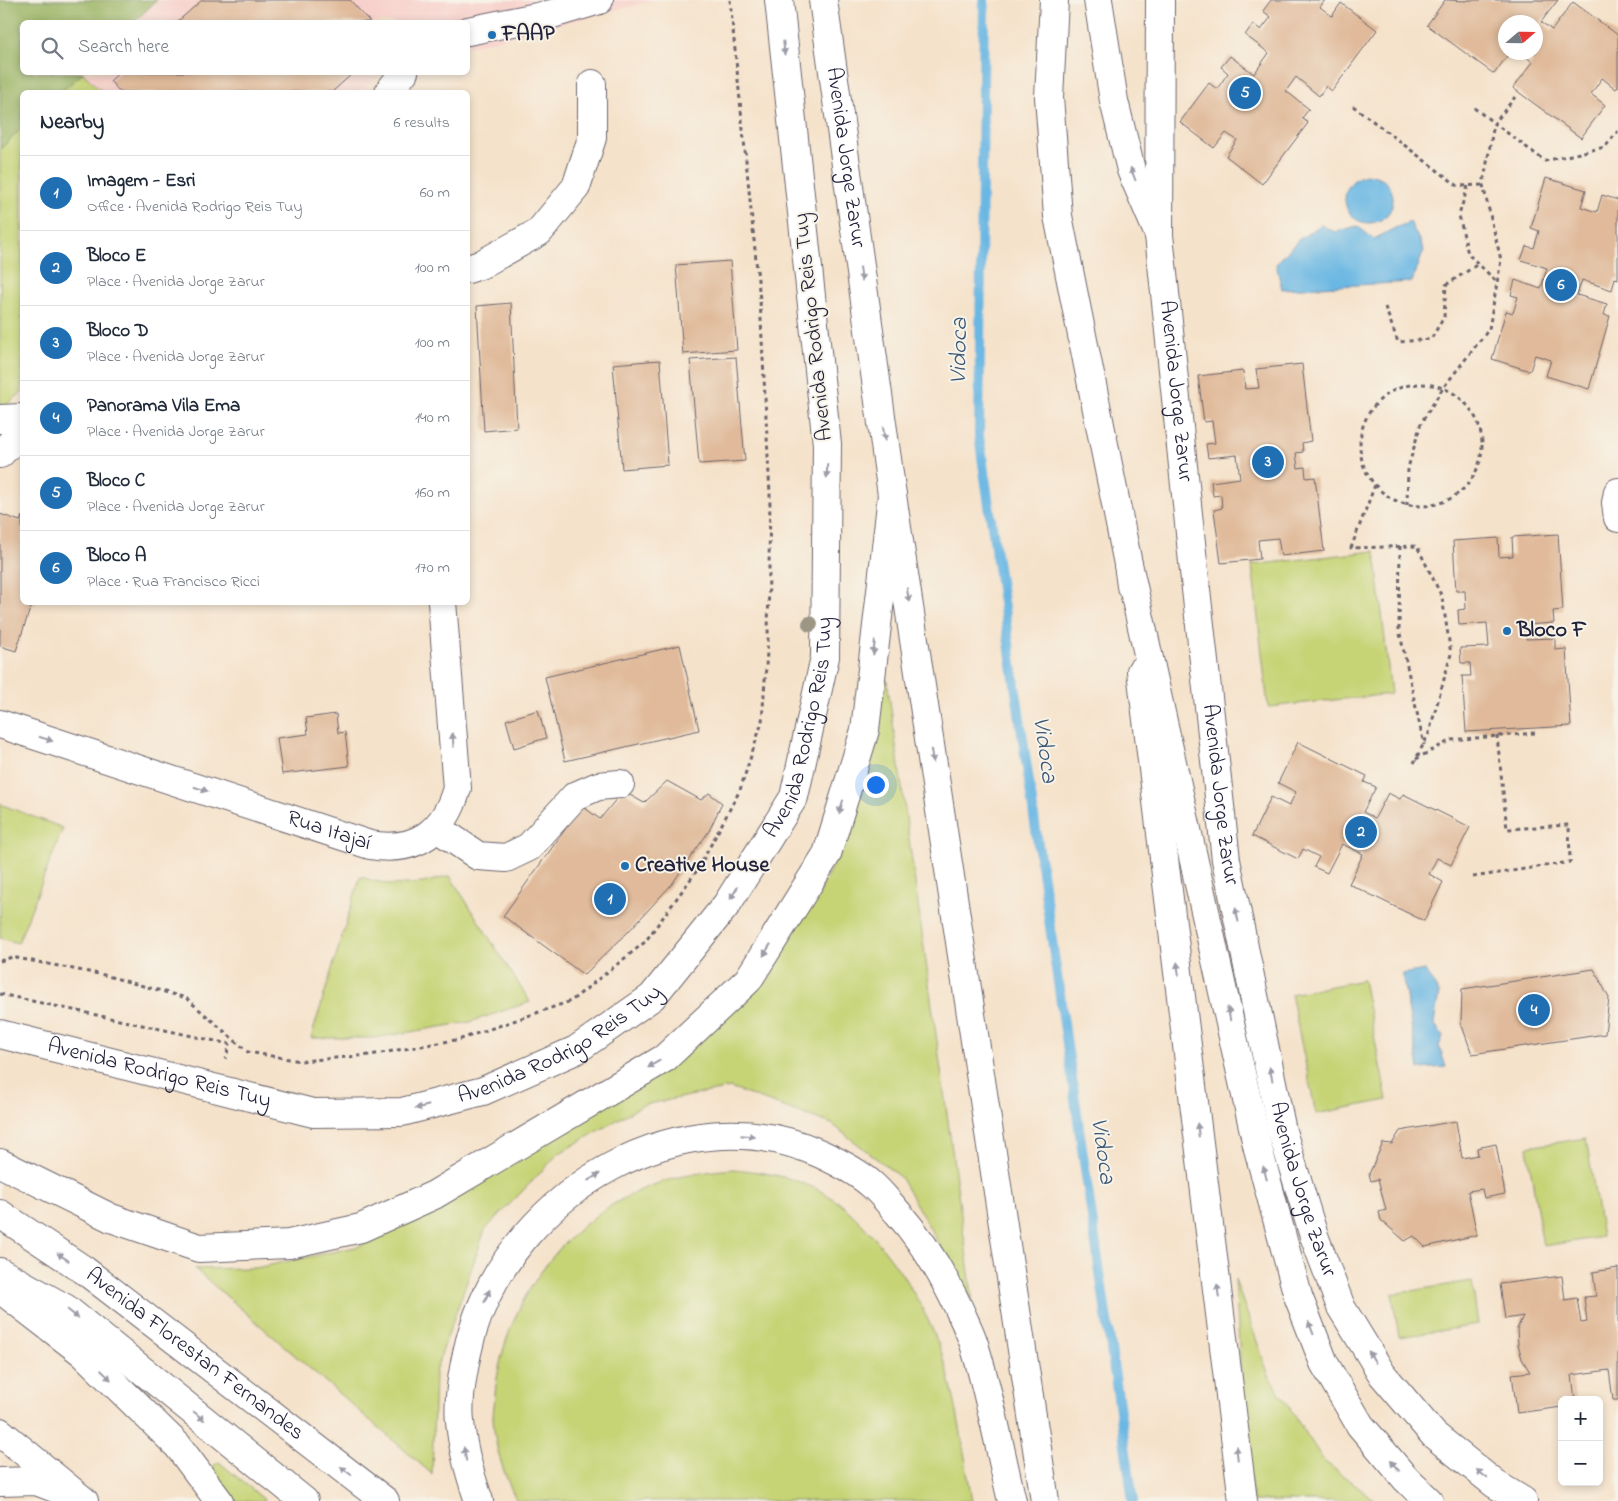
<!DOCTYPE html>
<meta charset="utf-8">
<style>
:root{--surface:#fff;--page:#f6f6f7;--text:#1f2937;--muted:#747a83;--line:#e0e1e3;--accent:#1f6fb2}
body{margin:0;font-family:"Indie Flower",sans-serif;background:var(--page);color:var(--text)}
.controls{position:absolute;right:15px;bottom:15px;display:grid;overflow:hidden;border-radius:8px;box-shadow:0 2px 8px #0003}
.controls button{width:45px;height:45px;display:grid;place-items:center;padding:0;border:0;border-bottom:1px solid var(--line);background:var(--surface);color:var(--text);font:25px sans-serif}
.compass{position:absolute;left:1498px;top:15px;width:45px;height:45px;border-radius:50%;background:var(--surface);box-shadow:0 2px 8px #0003;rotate:70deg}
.you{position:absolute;left:875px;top:784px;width:18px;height:18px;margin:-12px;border:4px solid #fff;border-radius:50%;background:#1a73e8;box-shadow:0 0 0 8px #1a73e833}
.badge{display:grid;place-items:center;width:32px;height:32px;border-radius:50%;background:var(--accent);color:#fff;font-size:16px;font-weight:700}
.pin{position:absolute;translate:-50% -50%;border:2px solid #fff;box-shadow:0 1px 5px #0006}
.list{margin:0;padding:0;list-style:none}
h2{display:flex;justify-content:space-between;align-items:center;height:65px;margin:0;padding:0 20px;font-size:21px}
h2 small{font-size:16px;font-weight:400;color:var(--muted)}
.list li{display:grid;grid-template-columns:32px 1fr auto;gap:15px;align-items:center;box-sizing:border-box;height:75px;padding:0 20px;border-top:1px solid var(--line)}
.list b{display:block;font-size:19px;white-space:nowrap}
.list p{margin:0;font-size:16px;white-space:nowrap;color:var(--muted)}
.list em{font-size:16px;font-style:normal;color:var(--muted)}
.icon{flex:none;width:28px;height:28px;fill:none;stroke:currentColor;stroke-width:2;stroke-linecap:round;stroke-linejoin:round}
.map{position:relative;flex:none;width:1618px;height:1501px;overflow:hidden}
.search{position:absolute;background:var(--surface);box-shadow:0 2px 8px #0003;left:20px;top:20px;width:450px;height:55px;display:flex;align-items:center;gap:12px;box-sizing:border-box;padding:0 18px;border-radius:8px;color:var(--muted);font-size:19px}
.panel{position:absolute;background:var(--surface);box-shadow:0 2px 8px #0003;left:20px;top:90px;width:450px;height:515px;border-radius:8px}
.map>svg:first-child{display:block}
.built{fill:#f7d0cb}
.green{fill:#c6d476;stroke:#747b58}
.forest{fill:#9cb667;stroke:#5f6c51}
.water{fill:#6ab7e3;stroke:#466c8f}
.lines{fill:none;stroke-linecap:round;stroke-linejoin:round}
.stream{stroke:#6ab7e3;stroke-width:10}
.building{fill:#e0ba9a}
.minor-casing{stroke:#6c656d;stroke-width:30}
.major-casing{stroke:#6c656d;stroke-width:30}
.highway-casing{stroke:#6c656d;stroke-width:30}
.path{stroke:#6c656d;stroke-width:3;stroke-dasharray:4 4;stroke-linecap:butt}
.minor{stroke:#fff;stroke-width:28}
.major{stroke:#fff;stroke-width:28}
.highway{stroke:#fff;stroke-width:28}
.tree{fill:#9c9685}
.oneway{fill:#9c9ca7}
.poi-dot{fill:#1f6fb2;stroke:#f7f3e8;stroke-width:2}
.labels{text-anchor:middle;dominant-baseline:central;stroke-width:4;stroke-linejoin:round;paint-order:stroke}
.poi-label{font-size:22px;font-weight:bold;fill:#22223b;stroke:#f7f3e8;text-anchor:start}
.street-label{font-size:22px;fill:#22223b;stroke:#f7f3e8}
.water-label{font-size:24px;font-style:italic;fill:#3b5676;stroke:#f7f3e8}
</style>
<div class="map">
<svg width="1618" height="1501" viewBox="0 0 1618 1501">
<rect width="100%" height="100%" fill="#f7f3e8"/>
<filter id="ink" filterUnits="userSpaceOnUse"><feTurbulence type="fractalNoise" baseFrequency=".02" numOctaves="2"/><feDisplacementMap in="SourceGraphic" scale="10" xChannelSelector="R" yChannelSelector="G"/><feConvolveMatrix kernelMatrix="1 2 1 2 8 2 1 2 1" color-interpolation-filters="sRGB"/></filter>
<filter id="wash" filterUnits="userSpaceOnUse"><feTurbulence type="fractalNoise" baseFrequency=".0096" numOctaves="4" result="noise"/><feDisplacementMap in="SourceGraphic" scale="20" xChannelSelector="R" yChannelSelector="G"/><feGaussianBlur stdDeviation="1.12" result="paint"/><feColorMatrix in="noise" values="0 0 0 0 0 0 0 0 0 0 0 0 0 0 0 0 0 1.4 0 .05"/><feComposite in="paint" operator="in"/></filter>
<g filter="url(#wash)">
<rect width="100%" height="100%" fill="#f5e2ca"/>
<g class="built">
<polygon points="157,0 657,0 468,47 468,22 134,22"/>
<polygon points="83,73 382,73 359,92 102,92"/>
</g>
<g class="green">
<polygon points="83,73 102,92 61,92 83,72"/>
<polygon points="22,128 22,392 4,407 0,406 0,149"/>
<polygon points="1375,551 1391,694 1268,707 1252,565"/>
<polygon points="887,680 973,1302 900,1177 832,1124 730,1088 643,1105 558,1154 485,1230 435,1372 432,1474 195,1269 256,1268 360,1246 469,1186 768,973 817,898 850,827"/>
<polygon points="0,804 63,828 18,943 0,938"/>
<polygon points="450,876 530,1002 470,1022 374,1038 311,1038 360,877 391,885 423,883"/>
<polygon points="1363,980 1387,1100 1316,1114 1291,994"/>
<polygon points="1586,1138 1602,1237 1543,1246 1527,1147"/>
<path d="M733,1169C764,1172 796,1177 824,1193C844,1204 857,1219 872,1235C903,1271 929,1314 944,1360C958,1405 964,1454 972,1501H517C504,1476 494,1446 493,1417C493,1410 495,1402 495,1394C503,1310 556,1230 634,1193C665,1178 698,1172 733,1169Z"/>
<polygon points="1235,1279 1269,1376 1324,1461 1376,1501 1253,1501 1245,1441"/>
<polygon points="1472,1281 1478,1325 1399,1337 1392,1294"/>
<polygon points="219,1462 266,1501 230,1501 208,1470"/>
</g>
<polygon class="forest" points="0,0 157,0 134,22 22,22 22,72 83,73 61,92 22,92 22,128 0,149"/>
<g class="water">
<circle cx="1369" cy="199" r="24"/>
<polygon points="1410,222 1424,250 1412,282 1282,289 1276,264 1298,240 1321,225 1335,232 1357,226 1374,239 1395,228"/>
<polygon points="1425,970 1439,993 1434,1023 1443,1037 1439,1046 1446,1067 1419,1069 1402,974"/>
</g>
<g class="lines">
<polyline class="stream" points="984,0 979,436 1133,1501"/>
</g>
<g id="blocks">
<g class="building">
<polygon points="202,0 350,0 370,22 177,22"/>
<polygon points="1271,0 1325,0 1320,7 1332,16 1341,3 1377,30 1332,91 1326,86 1319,96 1296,77 1286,91 1309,109 1302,118 1308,123 1262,184 1226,156 1237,140 1226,133 1214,148 1180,122 1209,83 1217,89 1228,73 1221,67 1230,56 1254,74 1269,53 1245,35 1253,24 1261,30 1271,17 1263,11"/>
<polygon points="1445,0 1467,1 1468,0 1558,0 1541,22 1552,30 1573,2 1618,35 1618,87 1616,89 1602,78 1591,94 1605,105 1581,138 1513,88 1533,62 1519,52 1536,52 1536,22 1506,22 1506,52 1510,52 1494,74 1427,25"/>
<polygon points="120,72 354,72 332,92 120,92 110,81"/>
<polygon points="1546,178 1586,190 1581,207 1597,212 1602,195 1618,200 1618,279 1615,278 1612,290 1582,280 1577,295 1607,304 1604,315 1610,316 1589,389 1546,376 1551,360 1535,355 1530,371 1492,359 1506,311 1513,313 1518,297 1511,295 1515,280 1541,289 1547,268 1521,260 1526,246 1534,248 1539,231 1531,228"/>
<polygon points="730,261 737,350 683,354 676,265"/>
<polygon points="511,303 517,428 484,431 477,306"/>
<polygon points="736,357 745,461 699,464 690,360"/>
<polygon points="660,360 668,465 622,469 613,364"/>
<polygon points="1302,364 1311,441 1302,443 1303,452 1296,453 1298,468 1305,467 1306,478 1315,477 1324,551 1281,556 1278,538 1258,540 1260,559 1221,563 1214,510 1222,508 1221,495 1213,496 1211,482 1240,478 1237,455 1208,458 1206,444 1215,443 1212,421 1204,422 1198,376 1243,371 1245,389 1259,388 1256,369"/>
<polygon points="0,514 20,521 22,516 22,602 38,602 31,606 16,651 0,646"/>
<polygon points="1558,534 1563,610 1553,611 1554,623 1526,625 1526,639 1555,638 1555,650 1566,649 1571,726 1466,732 1462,676 1471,676 1470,663 1461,663 1460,648 1489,647 1487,623 1459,625 1458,610 1466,609 1465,591 1456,591 1453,541 1498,538 1499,557 1513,556 1512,537"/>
<polygon points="680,645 699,730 565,761 545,677"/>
<polygon points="538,710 546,738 514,748 506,720"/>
<polygon points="336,714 338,733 345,732 349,766 282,774 277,738 308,734 306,718"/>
<polygon points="1298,742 1367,776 1364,782 1376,787 1363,812 1375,818 1388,793 1400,799 1403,794 1470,827 1451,865 1437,858 1429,874 1443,882 1424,921 1349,884 1363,854 1342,844 1327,873 1314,867 1319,857 1303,849 1298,859 1252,836 1271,797 1289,806 1296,792 1278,783"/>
<polygon points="667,781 701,800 709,793 722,803 709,831 672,884 628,932 584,975 503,916 582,806 600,819 623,791 644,803"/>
<polygon points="1594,969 1609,998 1605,1034 1472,1054 1461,1023 1462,989"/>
<polygon points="1456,1121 1462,1158 1478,1155 1477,1148 1496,1144 1505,1194 1484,1198 1482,1189 1468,1191 1477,1235 1425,1247 1414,1236 1405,1241 1381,1220 1379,1212 1386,1210 1378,1179 1371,1181 1369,1174 1383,1143 1392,1144 1400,1131"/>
<polygon points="1618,1268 1618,1400 1613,1400 1609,1370 1572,1375 1575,1400 1562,1400 1562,1407 1517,1413 1512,1374 1530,1372 1522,1359 1518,1344 1517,1329 1523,1316 1505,1319 1500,1284 1562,1276 1565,1300 1577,1298 1581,1323 1587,1322 1584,1297 1596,1296 1593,1272"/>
</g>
</g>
</g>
<g filter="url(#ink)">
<use href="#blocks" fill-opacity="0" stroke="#6c656d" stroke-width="1"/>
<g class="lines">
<defs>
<g id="minor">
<path id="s1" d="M1160,0L1159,235L1193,562L1226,860L1282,1131L1313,1233L1341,1307L1382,1374L1434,1435L1495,1484L1523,1501"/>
<polyline points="468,31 552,14 599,0"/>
<polyline points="389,92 404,72"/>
<polyline points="468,269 480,265 539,232 576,187 592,138 592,84"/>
<polyline points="0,419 22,418"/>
<polyline points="0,454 22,432"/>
<polyline points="1618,492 1616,503 1618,518"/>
<path id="s2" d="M0,724L370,845C416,853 445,832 457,788L442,602"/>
<polyline points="437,828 478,856 506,858 529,847 575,796 598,786 620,784"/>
<path id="s3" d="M0,1034L313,1113L402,1112L483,1091L576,1050L652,997L727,904L794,797L825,657L827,444L779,0"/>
<polyline points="0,1482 36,1481 76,1496"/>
</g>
<g id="major">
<path id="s4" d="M823,0L892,495L1045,1501"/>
<polyline points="1054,0 1049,97 1058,216 1128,564 1131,586"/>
<polyline points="1098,0 1114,101 1131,170 1159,235"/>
<polyline points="1141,671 1243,1501"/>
</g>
<g id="highway">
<polyline points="1128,564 1257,1145 1298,1296 1324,1363 1360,1425 1406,1479 1429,1501"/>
<polyline points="0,1163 111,1218 199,1248 289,1244 361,1228 434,1195 665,1058 748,980 827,854 865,730 892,495"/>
<path id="s5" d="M0,1214L84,1270L385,1501"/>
<polyline points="0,1272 65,1308 304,1501"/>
<polyline points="0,1289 83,1353 178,1446 219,1501"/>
<polyline points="0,1432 84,1501"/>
<path d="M479,1501C470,1475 462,1449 460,1421C457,1397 466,1353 473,1330C516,1192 683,1091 821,1154C838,1162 856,1171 870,1183C880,1191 889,1203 898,1213C926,1245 948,1283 965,1322C969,1331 974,1341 976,1351C991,1400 1000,1451 1012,1501"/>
</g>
</defs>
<use href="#minor" class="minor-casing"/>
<use href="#major" class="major-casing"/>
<use href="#highway" class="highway-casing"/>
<g class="path">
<polyline points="1353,106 1458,186 1483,185"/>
<polyline points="1474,108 1545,161 1605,147 1618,131"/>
<polyline points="1468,186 1459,215 1468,254 1497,282"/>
<polyline points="1385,307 1398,342 1431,339 1444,317 1446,285 1478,264"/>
<circle cx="1421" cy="445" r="61"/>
<polyline points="1375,485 1351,548 1417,546 1442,597 1451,654 1429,733 1414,763"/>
<polyline points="1407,505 1408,468 1421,423 1443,388 1489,329 1501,260 1483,185 1494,124 1515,97"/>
<polyline points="1400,546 1399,629 1424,745"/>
<polyline points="1416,759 1451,740 1535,733"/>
<polyline points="1473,877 1570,862 1569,825 1507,829 1497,736"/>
<polyline points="0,961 12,957 104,975 186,998 248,1052 301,1061 370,1055 461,1039 571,1001 645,942 698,869 740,790 762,722 768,638 770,495 760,300 730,0"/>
<polyline points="0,994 229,1044 226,1059"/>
</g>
<use href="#minor" class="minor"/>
<use href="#major" class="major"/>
<use href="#highway" class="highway"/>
</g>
<circle class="tree" cx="810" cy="624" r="8"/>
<defs><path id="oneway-solid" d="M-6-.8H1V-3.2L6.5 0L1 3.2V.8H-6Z" transform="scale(1.25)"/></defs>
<g class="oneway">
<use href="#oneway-solid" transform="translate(784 48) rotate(84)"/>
<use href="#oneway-solid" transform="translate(1133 174) rotate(-111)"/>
<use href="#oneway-solid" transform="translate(861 274) rotate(82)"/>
<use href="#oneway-solid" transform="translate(884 434) rotate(82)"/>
<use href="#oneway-solid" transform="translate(827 471) rotate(91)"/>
<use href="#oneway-solid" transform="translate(908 595) rotate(81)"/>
<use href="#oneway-solid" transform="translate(874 648) rotate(97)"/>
<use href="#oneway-solid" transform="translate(46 739) rotate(18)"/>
<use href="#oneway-solid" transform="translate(453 740) rotate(-95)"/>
<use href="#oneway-solid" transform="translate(932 756) rotate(81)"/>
<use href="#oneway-solid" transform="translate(201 789) rotate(18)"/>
<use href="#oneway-solid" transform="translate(841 807) rotate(107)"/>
<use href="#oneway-solid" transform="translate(734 893) rotate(122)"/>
<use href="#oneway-solid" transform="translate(1237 915) rotate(-102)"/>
<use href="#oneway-solid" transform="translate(767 950) rotate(122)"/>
<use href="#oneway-solid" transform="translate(1178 969) rotate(-97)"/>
<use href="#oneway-solid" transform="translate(1229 1014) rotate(-102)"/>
<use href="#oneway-solid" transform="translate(654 1064) rotate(149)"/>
<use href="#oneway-solid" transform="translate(1271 1074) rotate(-102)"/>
<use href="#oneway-solid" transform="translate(422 1107) rotate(166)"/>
<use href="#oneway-solid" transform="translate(1198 1130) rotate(-97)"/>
<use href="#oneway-solid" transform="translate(748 1136) rotate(5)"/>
<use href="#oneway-solid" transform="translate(1265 1173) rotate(-105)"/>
<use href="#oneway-solid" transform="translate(594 1177) rotate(-31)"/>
<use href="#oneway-solid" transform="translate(63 1257) rotate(-146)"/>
<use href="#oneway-solid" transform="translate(1218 1291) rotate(-97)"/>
<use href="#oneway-solid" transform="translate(487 1296) rotate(-67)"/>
<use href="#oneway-solid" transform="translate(73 1314) rotate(39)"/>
<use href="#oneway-solid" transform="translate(1311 1328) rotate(-111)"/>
<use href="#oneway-solid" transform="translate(1372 1357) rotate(-121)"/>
<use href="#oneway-solid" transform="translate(106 1375) rotate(44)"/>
<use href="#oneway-solid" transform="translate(199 1416) rotate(39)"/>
<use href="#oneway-solid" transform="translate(1237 1453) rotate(-97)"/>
<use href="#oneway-solid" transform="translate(465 1454) rotate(-100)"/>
<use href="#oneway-solid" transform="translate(1395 1466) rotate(-130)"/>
<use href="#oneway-solid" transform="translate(346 1471) rotate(-143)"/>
<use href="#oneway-solid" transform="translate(1482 1474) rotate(-141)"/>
</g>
</g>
<g class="poi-dot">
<circle cx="492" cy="35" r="5"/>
<circle cx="1507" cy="631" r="5"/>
<circle cx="625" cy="866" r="5"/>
</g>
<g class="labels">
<g class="poi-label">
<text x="502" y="35">FAAP</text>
<text x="1517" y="631">Bloco F</text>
<text x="635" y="866">Creative House</text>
</g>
<g class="street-label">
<text stroke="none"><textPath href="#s4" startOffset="159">Avenida Jorge Zarur</textPath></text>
<text transform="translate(814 327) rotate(-96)">Avenida Rodrigo Reis Tuy</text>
<text stroke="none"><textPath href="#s1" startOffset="392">Avenida Jorge Zarur</textPath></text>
<text stroke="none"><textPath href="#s3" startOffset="1004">Avenida Rodrigo Reis Tuy</textPath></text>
<text stroke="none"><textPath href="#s1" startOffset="798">Avenida Jorge Zarur</textPath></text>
<text stroke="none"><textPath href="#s2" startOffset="346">Rua Itajaí</textPath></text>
<text stroke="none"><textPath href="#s3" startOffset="585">Avenida Rodrigo Reis Tuy</textPath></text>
<text stroke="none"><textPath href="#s3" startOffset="164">Avenida Rodrigo Reis Tuy</textPath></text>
<text stroke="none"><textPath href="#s1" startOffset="1202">Avenida Jorge Zarur</textPath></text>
<text stroke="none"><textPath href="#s5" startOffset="240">Avenida Florestan Fernandes</textPath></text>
</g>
<g class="water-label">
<text transform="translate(960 351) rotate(-89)">Vidoca</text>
<text transform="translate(1044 750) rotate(82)">Vidoca</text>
<text transform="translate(1102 1151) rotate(82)">Vidoca</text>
</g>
</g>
</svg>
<div class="controls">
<button>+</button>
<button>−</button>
</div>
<svg class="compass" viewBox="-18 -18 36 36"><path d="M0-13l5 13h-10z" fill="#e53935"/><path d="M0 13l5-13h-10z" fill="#747a83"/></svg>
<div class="you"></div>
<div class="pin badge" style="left:610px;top:899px">1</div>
<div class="pin badge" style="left:1361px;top:832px">2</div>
<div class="pin badge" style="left:1268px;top:462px">3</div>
<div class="pin badge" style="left:1534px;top:1010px">4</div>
<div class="pin badge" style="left:1245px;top:93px">5</div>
<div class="pin badge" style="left:1561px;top:285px">6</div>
<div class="search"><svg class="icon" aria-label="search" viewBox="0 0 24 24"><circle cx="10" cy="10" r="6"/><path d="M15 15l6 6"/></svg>Search here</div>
<section class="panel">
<h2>Nearby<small>6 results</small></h2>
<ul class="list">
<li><span class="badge">1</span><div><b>Imagem - Esri</b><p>Office · Avenida Rodrigo Reis Tuy</p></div><em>60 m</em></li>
<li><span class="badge">2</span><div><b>Bloco E</b><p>Place · Avenida Jorge Zarur</p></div><em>100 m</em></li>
<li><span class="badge">3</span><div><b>Bloco D</b><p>Place · Avenida Jorge Zarur</p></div><em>100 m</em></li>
<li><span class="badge">4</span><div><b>Panorama Vila Ema</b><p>Place · Avenida Jorge Zarur</p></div><em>140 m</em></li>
<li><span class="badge">5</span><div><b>Bloco C</b><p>Place · Avenida Jorge Zarur</p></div><em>160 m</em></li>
<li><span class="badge">6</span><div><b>Bloco A</b><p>Place · Rua Francisco Ricci</p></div><em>170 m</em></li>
</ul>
</section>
</div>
